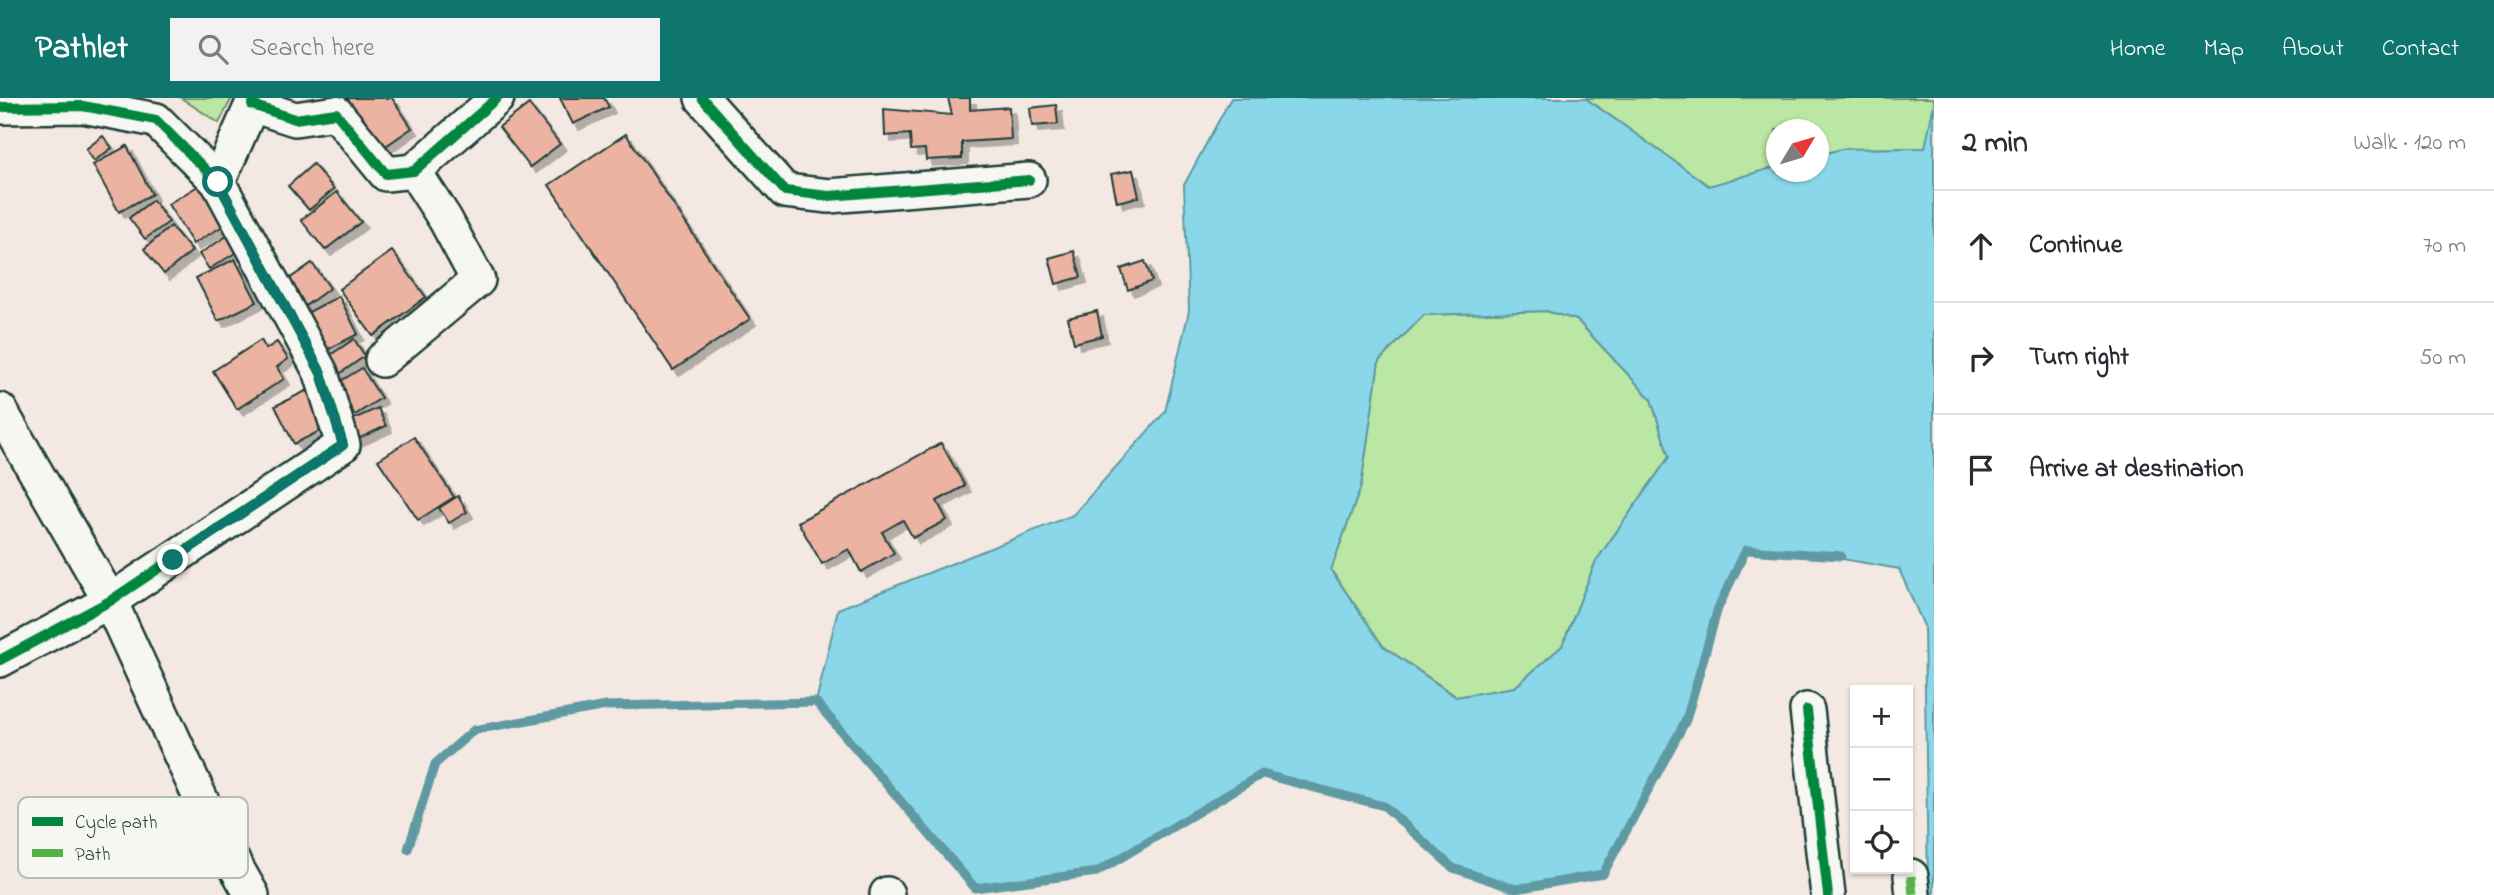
<!DOCTYPE html>
<meta charset="utf-8">
<style>
:root{--surface:#fff;--page:#f2f2f3;--text:#2b2b33;--muted:#7c7c81;--line:#e1e1e2;--accent:#0f766e}
body{margin:0;font-family:"Indie Flower",sans-serif;background:var(--page);color:var(--text)}
.controls{position:absolute;right:21px;bottom:21px;display:grid;overflow:hidden;border-radius:0px;box-shadow:0 2px 5px #0004}
.controls button{width:63px;height:63px;display:grid;place-items:center;padding:0;border:0;border-bottom:2px solid var(--line);background:var(--surface);color:var(--text);font:35px sans-serif}
.compass{position:absolute;left:1766px;top:21px;width:63px;height:63px;border-radius:50%;background:var(--surface);box-shadow:0 2px 5px #0004;rotate:52deg}
.stop{position:absolute;width:21px;height:21px;margin:-16px;border:5px solid #0f766e;border-radius:50%;background:#fff}
.stop.end{background:#0f766e;border-color:#fff;box-shadow:0 2px 7px #0008}
.list{margin:0;padding:0;list-style:none}
h2{display:flex;justify-content:space-between;align-items:center;height:91px;margin:0;padding:0 28px;font-size:30px}
h2 small{font-size:23px;font-weight:400;color:var(--muted)}
.list li{display:grid;grid-template-columns:46px 1fr auto;gap:21px;align-items:center;box-sizing:border-box;height:112px;padding:0 28px;border-top:2px solid var(--line)}
.list b{display:block;font-size:26px;white-space:nowrap}
.list em{font-size:23px;font-style:normal;color:var(--muted)}
.icon{flex:none;width:38px;height:38px;fill:none;stroke:currentColor;stroke-width:2;stroke-linecap:round;stroke-linejoin:round}
.map{position:relative;flex:none;width:1934px;height:797px;overflow:hidden}
header{display:flex;align-items:center;gap:42px;box-sizing:border-box;height:98px;padding:0 35px;background:var(--accent);color:#fff}
header strong{font-size:33px}
nav{display:flex;gap:38px;margin-inline-start:auto;font-size:24px}
.search{width:490px;height:63px;background:var(--page);display:flex;align-items:center;gap:18px;box-sizing:border-box;padding:0 24px;border-radius:0px;color:var(--muted);font-size:26px}
main{display:flex}
aside{flex:1;background:var(--surface)}
.map>svg:first-child{display:block}
.green{fill:#bae7a4;stroke:#6c926c;stroke-width:2}
.water{fill:#8ad7e9;stroke:#5f99a1;stroke-width:2;fill-rule:evenodd}
.lines{fill:none;stroke-linecap:round;stroke-linejoin:round}
.stream{stroke:#5f99a1;stroke-width:9}
.building{fill:#ecb3a3;stroke:#1f3d34;stroke-width:2;filter:url(#shadow)}
.minor-casing{stroke:#1f3d34;stroke-width:38}
.minor{stroke:#f6f6f2;stroke-width:33}
.quiet{stroke:#55b346;stroke-width:9;stroke-dasharray:18 9;stroke-linecap:butt}
.cycleway-casing{stroke:#f6f6f2;stroke-width:15}
.cycleway{stroke:#00873e;stroke-width:10}
.route{stroke:#0f766e;stroke-width:9}
.key{fill:#f6f6f2;stroke:#b6beb9;stroke-width:2}
.key-label{font-size:19px;fill:#1f3d34}
</style>
<header>
<strong>Pathlet</strong>
<div class="search"><svg class="icon" aria-label="search" viewBox="0 0 24 24"><circle cx="10" cy="10" r="6"/><path d="M15 15l6 6"/></svg>Search here</div>
<nav><a>Home</a><a>Map</a><a>About</a><a>Contact</a></nav>
</header>
<main>
<div class="map">
<svg width="1934" height="797" viewBox="0 0 1934 797">
<defs>
<filter id="shadow"><feDropShadow dx="6" dy="6" stdDeviation="0" flood-color="#0004"/></filter>
</defs>
<rect width="100%" height="100%" fill="#f4e9e2"/>
<filter id="ink" filterUnits="userSpaceOnUse"><feTurbulence type="fractalNoise" baseFrequency=".0143" numOctaves="2"/><feDisplacementMap in="SourceGraphic" scale="14" xChannelSelector="R" yChannelSelector="G"/><feConvolveMatrix kernelMatrix="1 2 1 2 8 2 1 2 1" color-interpolation-filters="sRGB"/></filter>
<g filter="url(#ink)">
<g class="green">
<polygon points="181,0 232,0 219,25"/>
<polygon points="1585,0 1934,0 1934,6 1926,50 1842,51 1819,57 1818,32 1776,32 1776,69 1709,88"/>
<polygon points="1546,213 1577,222 1651,301 1669,359 1596,463 1562,548 1515,589 1457,599 1383,548 1331,472 1361,388 1379,263 1424,217"/>
</g>
<path class="water" d="M1231,0H1585L1709,88L1776,69V74H1818L1819,57L1842,51L1925,50L1934,6V797H1929L1928,788L1924,528L1899,471L1837,460L1745,453L1718,510L1686,622L1603,776L1516,791L1453,770L1384,708L1262,676L1097,774L975,790L816,604L838,511L1073,417L1165,314L1189,213L1184,87ZM1546,213L1577,222L1651,301L1669,359L1596,463L1562,548L1515,589L1456,599L1383,548L1331,472L1361,388L1379,263L1424,217Z"/>
<g class="lines">
<polyline class="stream" points="408,751 435,666 474,632 606,608 816,604 975,790 1097,774 1262,676 1384,708 1453,770 1516,791 1603,776 1686,622 1718,510 1746,452 1841,458"/>
</g>
<g class="building">
<polygon points="341,0 392,0 412,30 377,54"/>
<polygon points="560,0 604,0 609,9 573,26"/>
<polygon points="948,0 970,0 970,12 1009,9 1011,41 962,44 962,60 926,62 925,51 911,52 910,36 885,38 884,11 952,17"/>
<polygon points="529,6 560,46 530,69 499,29"/>
<polygon points="1056,7 1058,26 1032,28 1030,10"/>
<polygon points="626,36 750,221 673,272 549,87"/>
<polygon points="103,38 112,50 94,63 86,51"/>
<polygon points="127,48 152,96 119,114 93,67"/>
<polygon points="313,66 334,91 309,112 288,88"/>
<polygon points="1133,72 1139,99 1117,104 1111,76"/>
<polygon points="203,85 228,125 193,146 168,106"/>
<polygon points="337,94 361,124 325,152 301,122"/>
<polygon points="153,102 169,124 145,141 129,120"/>
<polygon points="171,128 192,153 164,176 144,151"/>
<polygon points="227,138 237,154 209,171 199,156"/>
<polygon points="392,153 426,199 373,238 339,191"/>
<polygon points="1074,153 1081,179 1056,186 1049,160"/>
<polygon points="235,161 257,204 218,223 196,180"/>
<polygon points="1145,163 1152,183 1128,192 1121,171"/>
<polygon points="312,165 330,190 301,211 282,186"/>
<polygon points="339,198 358,236 321,255 303,217"/>
<polygon points="1097,213 1102,238 1074,245 1068,220"/>
<polygon points="354,241 365,258 335,279 323,262"/>
<polygon points="261,242 266,251 277,244 288,261 277,269 284,281 237,311 213,273"/>
<polygon points="362,270 381,300 355,317 336,286"/>
<polygon points="312,290 330,328 294,346 275,308"/>
<polygon points="378,310 386,328 356,342 347,324"/>
<polygon points="414,339 454,399 418,422 378,362"/>
<polygon points="941,345 965,388 937,403 947,422 913,440 903,422 882,434 894,455 861,474 849,451 822,466 798,424"/>
<polygon points="458,398 467,414 449,425 439,410"/>
</g>
<g class="lines">
<defs>
<g id="minor">
<polyline points="702,0 785,93 829,98 1029,82"/>
<polyline points="252,7 295,21 336,15 386,76 414,73 497,0"/>
<polyline points="0,9 83,8 156,22 218,84 321,275 343,347 110,503 0,562"/>
<polyline points="218,84 255,0"/>
<polyline points="382,262 478,182 445,121 414,73"/>
<polyline points="0,312 110,503 215,732 252,797"/>
<polyline points="1807,612 1828,797"/>
<polyline points="1911,778 1913,797"/>
<polyline points="887,796 887,797"/>
</g>
</defs>
<use href="#minor" class="minor-casing"/>
<use href="#minor" class="minor"/>
<polyline class="quiet" points="1911,778 1913,797"/>
<defs>
<g id="cycleway">
<polyline points="702,0 785,93 829,98 1029,82"/>
<polyline points="252,7 295,21 336,15 386,76 414,73 497,0"/>
<polyline points="0,9 83,8 156,22 218,84 321,275 343,347 110,503 0,562"/>
<polyline points="1807,612 1828,797"/>
</g>
</defs>
<use href="#cycleway" class="cycleway-casing"/>
<use href="#cycleway" class="cycleway"/>
</g>
</g>
<g class="lines" filter="url(#ink)">
<polyline class="route" points="173,462 343,347 321,275 218,84"/>
</g>
<rect x="18" y="699" width="230" height="81" rx="10" class="key"/>
<rect x="32" y="719" width="31" height="9" fill="#00873e"/>
<rect x="32" y="751" width="31" height="8" fill="#55b346"/>
<g class="key-label">
<text x="75" y="730">Cycle path</text>
<text x="75" y="762">Path</text>
</g>
</svg>
<div class="controls">
<button>+</button>
<button>−</button>
<button><svg class="icon" aria-label="locate" viewBox="0 0 24 24"><circle cx="12" cy="12" r="6"/><path d="M12 2v4M12 18v4M2 12h4M18 12h4"/></svg></button>
</div>
<svg class="compass" viewBox="-18 -18 36 36"><path d="M0-13l5 13h-10z" fill="#e53935"/><path d="M0 13l5-13h-10z" fill="#7c7c81"/></svg>
<div class="stop" style="left:218px;top:84px"></div>
<div class="stop end" style="left:173px;top:462px"></div>
</div>
<aside>
<h2>2 min<small>Walk · 120 m</small></h2>
<ul class="list">
<li><svg class="icon" aria-label="ahead" viewBox="0 0 24 24"><path d="M12 20V5M6 11l6-6 6 6"/></svg><div><b>Continue</b></div><em>70 m</em></li>
<li><svg class="icon" aria-label="right" viewBox="0 0 24 24"><path d="M7 20v-9h11M14 6l5 5-5 5"/></svg><div><b>Turn right</b></div><em>50 m</em></li>
<li><svg class="icon" aria-label="arrive" viewBox="0 0 24 24"><path d="M6 21V4h12l-3 4 3 4H6"/></svg><div><b>Arrive at destination</b></div></li>
</ul>
</aside>
</main>
